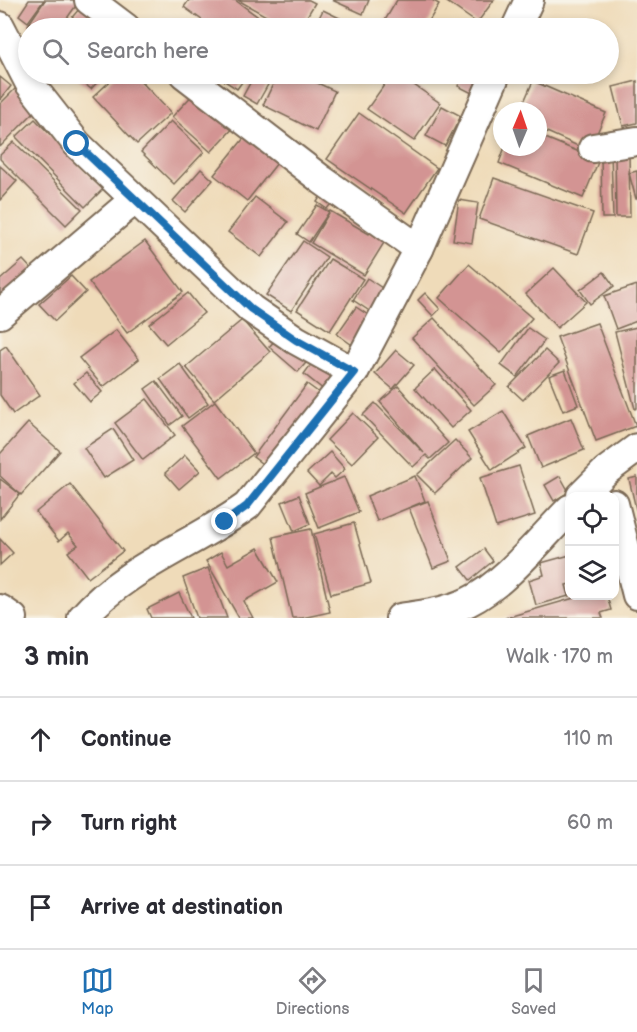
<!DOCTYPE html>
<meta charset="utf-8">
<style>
:root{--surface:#fff;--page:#f7f7f7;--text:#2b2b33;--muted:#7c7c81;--line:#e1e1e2;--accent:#1f6fb2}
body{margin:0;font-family:"Balsamiq Sans",sans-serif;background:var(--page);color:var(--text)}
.controls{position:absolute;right:18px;bottom:18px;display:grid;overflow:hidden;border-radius:12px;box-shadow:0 3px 9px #0003}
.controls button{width:54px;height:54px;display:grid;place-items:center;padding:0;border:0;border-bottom:2px solid var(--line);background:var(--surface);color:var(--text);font:30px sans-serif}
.compass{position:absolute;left:493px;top:102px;width:54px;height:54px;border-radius:50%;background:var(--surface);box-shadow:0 3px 9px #0003;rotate:2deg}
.stop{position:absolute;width:18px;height:18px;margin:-14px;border:4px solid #1f6fb2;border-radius:50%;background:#fff}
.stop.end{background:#1f6fb2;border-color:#fff;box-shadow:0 2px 6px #0008}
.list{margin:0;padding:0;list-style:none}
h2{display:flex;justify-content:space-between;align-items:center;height:78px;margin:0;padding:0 24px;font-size:26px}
h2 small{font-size:20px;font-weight:400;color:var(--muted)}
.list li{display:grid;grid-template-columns:39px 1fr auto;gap:18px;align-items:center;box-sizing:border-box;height:84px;padding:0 24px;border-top:2px solid var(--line)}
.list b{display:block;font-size:22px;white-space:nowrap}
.list em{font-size:20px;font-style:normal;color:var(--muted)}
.icon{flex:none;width:33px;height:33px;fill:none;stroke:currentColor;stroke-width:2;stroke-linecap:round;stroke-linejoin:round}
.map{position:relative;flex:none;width:637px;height:618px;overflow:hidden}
.search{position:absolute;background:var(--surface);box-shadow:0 3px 9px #0003;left:18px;right:18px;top:18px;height:66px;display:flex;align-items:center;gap:15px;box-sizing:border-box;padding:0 21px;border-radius:33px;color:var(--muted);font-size:22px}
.sheet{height:330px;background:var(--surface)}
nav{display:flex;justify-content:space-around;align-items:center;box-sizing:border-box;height:84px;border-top:2px solid var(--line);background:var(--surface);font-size:16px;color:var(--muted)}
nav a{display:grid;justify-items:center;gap:3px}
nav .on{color:var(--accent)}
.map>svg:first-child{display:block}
.building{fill:#d39493}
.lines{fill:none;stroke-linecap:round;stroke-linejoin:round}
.minor-casing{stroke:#7a6854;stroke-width:32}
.minor{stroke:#fff;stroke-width:28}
.route{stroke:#1f6fb2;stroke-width:8}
</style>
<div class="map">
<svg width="637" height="618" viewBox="0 0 637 618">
<rect width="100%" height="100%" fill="#f7f3e8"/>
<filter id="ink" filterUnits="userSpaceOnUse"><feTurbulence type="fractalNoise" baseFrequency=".0167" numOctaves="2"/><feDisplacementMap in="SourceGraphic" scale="12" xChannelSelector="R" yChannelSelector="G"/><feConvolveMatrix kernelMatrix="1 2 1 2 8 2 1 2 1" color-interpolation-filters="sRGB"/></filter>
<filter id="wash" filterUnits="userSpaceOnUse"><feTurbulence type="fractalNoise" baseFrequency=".008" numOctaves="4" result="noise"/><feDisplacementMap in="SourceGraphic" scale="24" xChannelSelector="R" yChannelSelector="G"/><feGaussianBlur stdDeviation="1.35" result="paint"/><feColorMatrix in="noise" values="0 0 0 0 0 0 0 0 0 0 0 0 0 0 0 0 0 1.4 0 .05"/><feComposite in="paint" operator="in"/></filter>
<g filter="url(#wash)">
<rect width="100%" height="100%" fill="#efdbb9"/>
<g id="blocks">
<g class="building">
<polygon points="29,0 44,0 28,22 19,15"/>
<polygon points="45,0 80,0 60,28 33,28 28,25"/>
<polygon points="189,0 235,0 265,22 260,28 213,28 184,7"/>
<polygon points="238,0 309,0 315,3 300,28 287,28"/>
<polygon points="332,0 369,0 363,14"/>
<polygon points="397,0 432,0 439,4 425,28 384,28 381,27"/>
<polygon points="444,0 494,0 477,23"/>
<polygon points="85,2 109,20 102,28 63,28"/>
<polygon points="323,10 360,28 314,28"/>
<polygon points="73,74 105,74 91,89"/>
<polygon points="118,74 134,74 171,113 137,144 93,97"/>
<polygon points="214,74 245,74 247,75 237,89"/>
<polygon points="255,74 274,74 257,104 243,96"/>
<polygon points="278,74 298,74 335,91 316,131 263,105"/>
<polygon points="392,74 398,74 440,103 414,141 367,109"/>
<polygon points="464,74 485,74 474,94 458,86"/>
<polygon points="0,77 11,86 0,100"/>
<polygon points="533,81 606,113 589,151 538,128 538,111 520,111"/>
<polygon points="637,81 637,123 623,126 613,87"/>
<polygon points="16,88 37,109 0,147 0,104"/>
<polygon points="198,89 237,124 211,152 172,117"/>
<polygon points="442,106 461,116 445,146 426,136"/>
<polygon points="359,113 437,168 406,213 327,159"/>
<polygon points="35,119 103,189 85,207 16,137"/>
<polygon points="171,121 204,152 174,184 141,152"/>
<polygon points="249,132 281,158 247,201 214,175"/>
<polygon points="538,135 599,160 583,198 499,163 505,147 538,147"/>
<polygon points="14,142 82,209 66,225 0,159 0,155"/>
<polygon points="615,152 629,152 630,217 616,217"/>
<polygon points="601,153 611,153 613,218 602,218"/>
<polygon points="0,166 17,181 0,200"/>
<polygon points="201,169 213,180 185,212 173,201"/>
<polygon points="637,171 637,199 636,199 629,173"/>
<polygon points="494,178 593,213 578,254 479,219"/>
<polygon points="324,191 335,198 327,209 317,202"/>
<polygon points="255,197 288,222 261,257 228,232"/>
<polygon points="459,200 478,203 472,243 453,240"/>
<polygon points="317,205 329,212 309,242 297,234"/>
<polygon points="330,211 369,234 376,224 390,233 364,275 311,243"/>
<polygon points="145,241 183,292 127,333 89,282"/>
<polygon points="303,241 327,257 291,311 266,295"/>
<polygon points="330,259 363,279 330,331 297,310"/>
<polygon points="23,260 36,274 0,306 0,280"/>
<polygon points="469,264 532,318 501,353 439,298"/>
<polygon points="554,268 586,302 557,328 526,294"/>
<polygon points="604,272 614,286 590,304 580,290"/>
<polygon points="71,276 86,292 55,321 39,304"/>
<polygon points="367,278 388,292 374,314 353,300"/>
<polygon points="637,285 637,321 616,329 604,296"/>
<polygon points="188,293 204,313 166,344 149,324"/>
<polygon points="425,293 440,309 433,316 418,300"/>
<polygon points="356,307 374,319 355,347 337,334"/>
<polygon points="434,318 496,385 474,405 412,338"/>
<polygon points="242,320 270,352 214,400 186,367"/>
<polygon points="597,323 636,426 596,441 557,337"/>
<polygon points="637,327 637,408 635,409 615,332"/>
<polygon points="528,328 545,340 517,377 501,365"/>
<polygon points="116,330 139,359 103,387 79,358"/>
<polygon points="282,332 311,357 298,372 269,347"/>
<polygon points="6,346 40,395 13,414 0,395 0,350"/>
<polygon points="396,350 414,365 393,389 375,374"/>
<polygon points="545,350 559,363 523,400 509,387"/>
<polygon points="317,356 343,377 329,394 304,374"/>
<polygon points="180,364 208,403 188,418 160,379"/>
<polygon points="435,369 471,410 451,428 415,388"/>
<polygon points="565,370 578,405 563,411 549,376"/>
<polygon points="86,373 102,392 90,402 74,383"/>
<polygon points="156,381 182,416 170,425 145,389"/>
<polygon points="307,384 322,395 268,468 253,457"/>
<polygon points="398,386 448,443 430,459 426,455 413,467 363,415 375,403 424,453 380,402"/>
<polygon points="147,399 175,435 143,460 115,423"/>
<polygon points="215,401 254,453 221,478 182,426"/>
<polygon points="503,411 526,448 492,470 468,432"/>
<polygon points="353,413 378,437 352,464 327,440"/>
<polygon points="571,418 584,450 541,468 528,436"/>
<polygon points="28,423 60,451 21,495 0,476 0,454"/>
<polygon points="113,429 133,460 104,478 84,448"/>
<polygon points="455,440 472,458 435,493 417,475"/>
<polygon points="330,452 345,469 335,478 331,474 319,486 307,473"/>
<polygon points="185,455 200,471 179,489 165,473"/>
<polygon points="519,466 535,515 496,527 480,478"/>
<polygon points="415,476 425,501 377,521 367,496"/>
<polygon points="560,476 569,492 554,501 545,485"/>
<polygon points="344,477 359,512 319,528 305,493"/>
<polygon points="637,477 637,509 636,509 629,479"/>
<polygon points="0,479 20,494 0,519"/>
<polygon points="70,484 123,551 88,578 68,552 78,545 68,533 59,541 36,512"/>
<polygon points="299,495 310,524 294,531 282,502"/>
<polygon points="428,501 451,561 433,568 409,508"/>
<polygon points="354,523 371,583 331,594 314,534"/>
<polygon points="311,529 330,612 302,618 292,618 273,537"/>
<polygon points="0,539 13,553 0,565"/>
<polygon points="258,548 278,582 244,601 253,618 239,618 206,561 221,552 228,565"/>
<polygon points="484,549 493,561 470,580 460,567"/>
<polygon points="570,555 570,584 566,585 569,596 536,605 529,580 544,575 541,563"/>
<polygon points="208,568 227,618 197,618 183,578"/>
<polygon points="179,593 191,618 151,618 147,609"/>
<polygon points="581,596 607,596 611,610 601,613 603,618 505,618"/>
</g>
</g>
</g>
<g filter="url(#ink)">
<use href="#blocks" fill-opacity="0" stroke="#7a6854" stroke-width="1.5"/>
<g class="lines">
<defs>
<g id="minor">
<polyline points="89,0 126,28"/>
<polyline points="0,26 30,84 77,144 251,309 296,340 354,372"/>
<polyline points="516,28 529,0"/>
<polyline points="184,74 322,180 419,249"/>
<polyline points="593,148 637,141"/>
<polyline points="0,314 134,200"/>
<polyline points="581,496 606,471 637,448"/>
<polyline points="614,504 637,595"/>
<polyline points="0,609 13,618"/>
<path d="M82,618C126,567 193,545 247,506L354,372L419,249L496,74"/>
<path d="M400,618C423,614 447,612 468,602C504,585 541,538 570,509"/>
</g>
</defs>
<use href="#minor" class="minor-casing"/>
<use href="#minor" class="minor"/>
</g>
</g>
<g class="lines" filter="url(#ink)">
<polyline class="route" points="77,144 251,309 296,340 354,372 247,506 225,522"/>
</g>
</svg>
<div class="controls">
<button><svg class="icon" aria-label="locate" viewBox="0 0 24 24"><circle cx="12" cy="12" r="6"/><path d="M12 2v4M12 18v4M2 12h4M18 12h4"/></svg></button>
<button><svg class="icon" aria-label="layers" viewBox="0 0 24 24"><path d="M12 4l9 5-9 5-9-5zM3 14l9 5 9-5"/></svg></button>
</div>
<svg class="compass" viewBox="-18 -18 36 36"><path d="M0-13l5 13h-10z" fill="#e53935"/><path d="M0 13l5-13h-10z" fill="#7c7c81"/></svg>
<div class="stop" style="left:77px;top:144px"></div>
<div class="stop end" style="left:225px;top:522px"></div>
<div class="search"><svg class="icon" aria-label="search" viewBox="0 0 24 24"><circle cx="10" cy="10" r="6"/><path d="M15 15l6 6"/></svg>Search here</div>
</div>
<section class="sheet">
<h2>3 min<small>Walk · 170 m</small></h2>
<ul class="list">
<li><svg class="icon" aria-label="ahead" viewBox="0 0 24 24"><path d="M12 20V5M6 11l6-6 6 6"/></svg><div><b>Continue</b></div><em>110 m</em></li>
<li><svg class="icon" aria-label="right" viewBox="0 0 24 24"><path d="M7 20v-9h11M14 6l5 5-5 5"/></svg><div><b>Turn right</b></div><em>60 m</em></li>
<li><svg class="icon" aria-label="arrive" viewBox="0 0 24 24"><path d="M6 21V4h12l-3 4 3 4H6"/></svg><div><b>Arrive at destination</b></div></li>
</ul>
</section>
<nav>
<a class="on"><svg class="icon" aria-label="map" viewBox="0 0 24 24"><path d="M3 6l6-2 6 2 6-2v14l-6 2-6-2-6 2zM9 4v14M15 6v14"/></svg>Map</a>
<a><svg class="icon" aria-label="directions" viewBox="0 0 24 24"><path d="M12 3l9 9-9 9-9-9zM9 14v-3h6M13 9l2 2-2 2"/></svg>Directions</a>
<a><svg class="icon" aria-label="saved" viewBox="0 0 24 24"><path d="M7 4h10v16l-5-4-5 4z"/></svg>Saved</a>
</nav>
